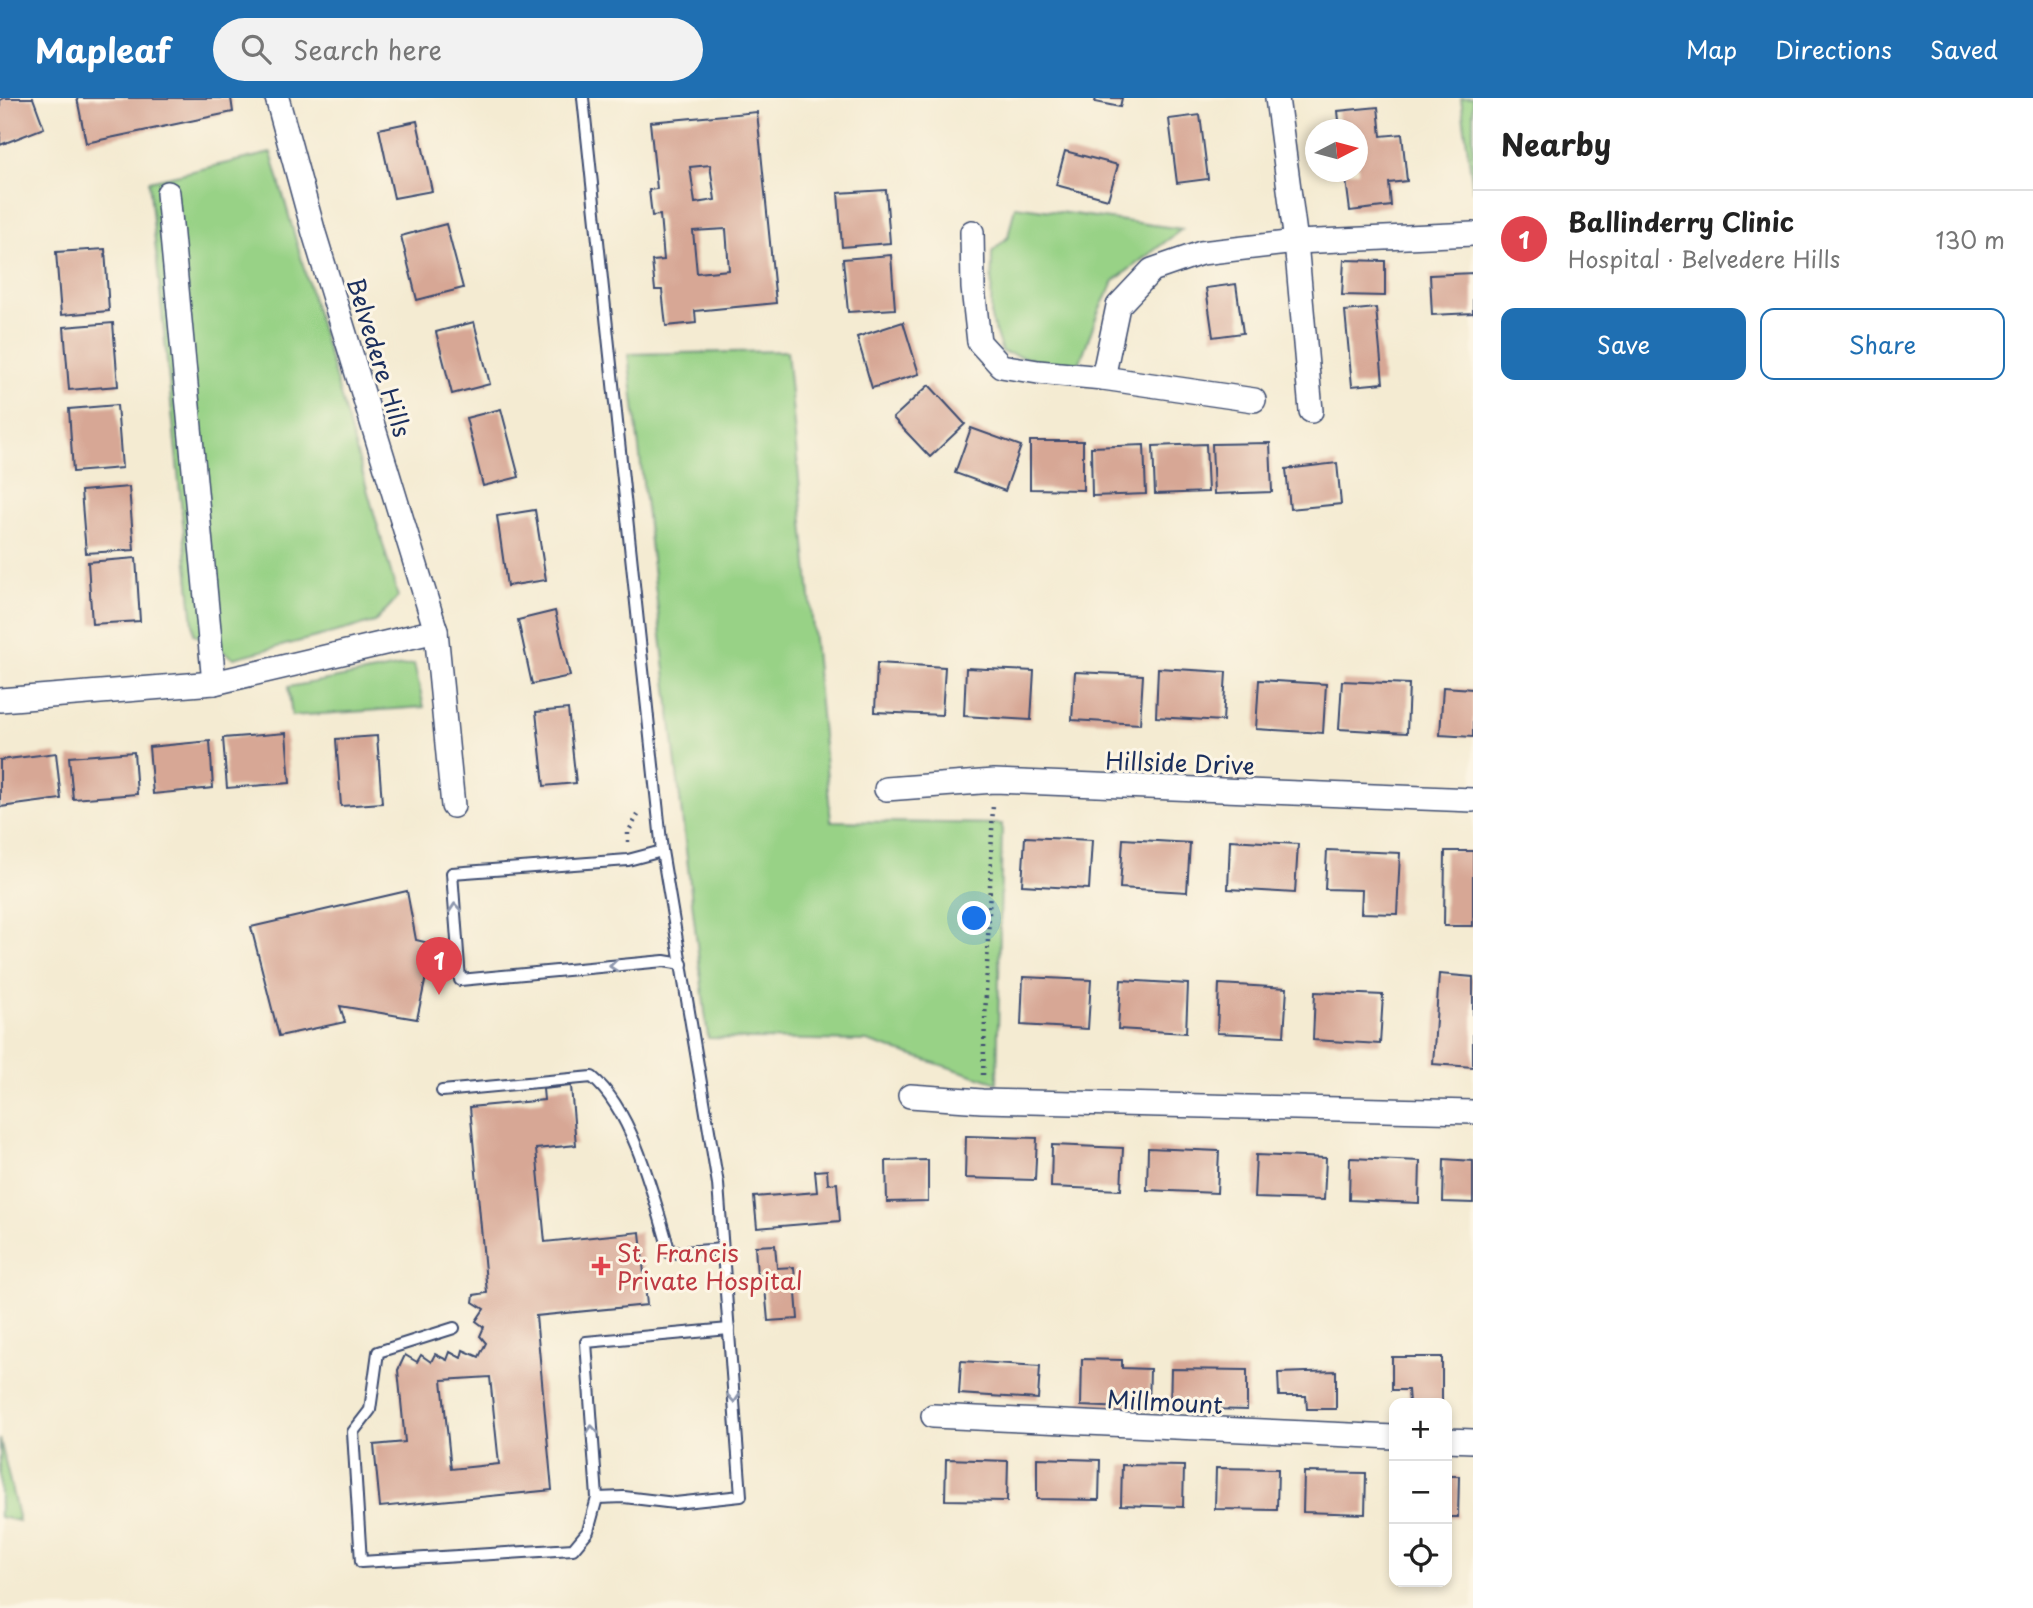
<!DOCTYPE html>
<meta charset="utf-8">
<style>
:root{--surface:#fff;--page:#f2f2f2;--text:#222;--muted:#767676;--line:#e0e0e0;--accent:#1f6fb2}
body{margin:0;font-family:"Playpen Sans",sans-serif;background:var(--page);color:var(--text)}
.controls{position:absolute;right:21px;bottom:21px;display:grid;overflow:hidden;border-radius:14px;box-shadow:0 4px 10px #0003}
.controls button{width:63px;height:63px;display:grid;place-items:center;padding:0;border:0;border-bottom:2px solid var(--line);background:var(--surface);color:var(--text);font:35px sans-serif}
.compass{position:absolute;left:1305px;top:21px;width:63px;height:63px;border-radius:50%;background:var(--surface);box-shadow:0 4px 10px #0003;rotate:84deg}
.you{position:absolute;left:975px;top:821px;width:24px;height:24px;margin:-18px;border:5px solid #fff;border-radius:50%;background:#1a73e8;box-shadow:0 0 0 10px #1a73e833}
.badge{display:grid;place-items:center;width:46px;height:46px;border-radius:50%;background:var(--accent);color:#fff;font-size:23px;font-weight:700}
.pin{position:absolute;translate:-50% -58px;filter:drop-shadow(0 2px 4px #0008)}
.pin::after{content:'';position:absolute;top:37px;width:24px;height:21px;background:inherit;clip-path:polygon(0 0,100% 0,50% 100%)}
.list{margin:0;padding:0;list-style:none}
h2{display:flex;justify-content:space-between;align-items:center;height:91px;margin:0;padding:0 28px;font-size:30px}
h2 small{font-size:23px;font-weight:400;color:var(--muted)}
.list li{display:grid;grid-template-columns:46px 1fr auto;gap:21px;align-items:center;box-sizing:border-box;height:98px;padding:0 28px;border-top:2px solid var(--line)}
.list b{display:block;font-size:26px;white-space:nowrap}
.list p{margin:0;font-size:23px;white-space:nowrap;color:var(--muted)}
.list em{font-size:23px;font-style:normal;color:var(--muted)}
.actions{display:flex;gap:14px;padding:21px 28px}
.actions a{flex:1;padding:16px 0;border:2px solid var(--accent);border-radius:14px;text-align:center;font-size:24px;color:var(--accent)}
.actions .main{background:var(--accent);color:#fff}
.icon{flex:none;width:38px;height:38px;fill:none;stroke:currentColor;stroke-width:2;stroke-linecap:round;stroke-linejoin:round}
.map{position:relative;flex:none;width:1473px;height:1510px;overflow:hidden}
header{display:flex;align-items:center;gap:42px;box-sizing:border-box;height:98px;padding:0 35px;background:var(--accent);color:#fff}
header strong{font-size:33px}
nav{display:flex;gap:38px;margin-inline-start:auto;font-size:24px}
.search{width:490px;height:63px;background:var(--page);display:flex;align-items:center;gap:18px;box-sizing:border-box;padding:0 24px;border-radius:38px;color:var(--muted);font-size:26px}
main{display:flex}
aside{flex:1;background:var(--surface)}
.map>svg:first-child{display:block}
.green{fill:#98d286;stroke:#5a8072;stroke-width:2}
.building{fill:#d7a795;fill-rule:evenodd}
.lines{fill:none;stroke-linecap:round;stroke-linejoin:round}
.lane-casing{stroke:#3c4b6f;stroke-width:14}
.street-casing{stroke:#3c4b6f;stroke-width:26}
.path{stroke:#3c4b6f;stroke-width:4.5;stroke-dasharray:2 5;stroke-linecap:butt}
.lane{stroke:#fff;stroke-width:10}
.street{stroke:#fff;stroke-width:23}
.oneway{stroke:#8d97ae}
.health-dot{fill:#e0444e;stroke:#fcf5e5;stroke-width:2.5}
.labels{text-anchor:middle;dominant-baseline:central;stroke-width:6;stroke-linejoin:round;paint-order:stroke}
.street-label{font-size:24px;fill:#1b2f5e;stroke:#fcf5e5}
.health-label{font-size:24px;fill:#be3a42;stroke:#fcf5e5;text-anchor:start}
</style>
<header>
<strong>Mapleaf</strong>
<div class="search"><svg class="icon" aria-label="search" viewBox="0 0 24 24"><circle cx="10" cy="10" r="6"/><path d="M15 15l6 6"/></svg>Search here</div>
<nav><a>Map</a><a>Directions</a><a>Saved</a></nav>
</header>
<main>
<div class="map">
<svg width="1473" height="1510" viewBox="0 0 1473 1510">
<rect width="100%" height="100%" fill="#fcf5e5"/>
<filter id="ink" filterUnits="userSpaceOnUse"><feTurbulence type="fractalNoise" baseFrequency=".0143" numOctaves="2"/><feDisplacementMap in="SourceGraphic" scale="14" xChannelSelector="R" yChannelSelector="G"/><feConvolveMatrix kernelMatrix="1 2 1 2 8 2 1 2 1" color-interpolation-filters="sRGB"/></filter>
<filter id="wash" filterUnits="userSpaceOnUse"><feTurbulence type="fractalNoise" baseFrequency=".00686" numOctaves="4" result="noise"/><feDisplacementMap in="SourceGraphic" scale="28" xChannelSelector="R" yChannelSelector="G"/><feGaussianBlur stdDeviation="1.57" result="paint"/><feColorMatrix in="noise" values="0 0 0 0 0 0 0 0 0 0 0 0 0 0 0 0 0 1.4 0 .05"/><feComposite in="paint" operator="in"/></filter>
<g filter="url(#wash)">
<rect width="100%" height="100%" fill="#f4ebd2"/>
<g class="green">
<polygon points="1461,0 1473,0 1473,93"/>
<polygon points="271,55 398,499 375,524 234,560 194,536 149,83"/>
<polygon points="1015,108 1182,131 1114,183 1099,212 1080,264 1061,268 1002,254 991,220 992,154 1008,139"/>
<polygon points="787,253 831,723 1002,726 997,985 867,943 708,940 628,256"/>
<polygon points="414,566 424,609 292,618 288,589"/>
<polygon points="0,1341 19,1423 0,1419"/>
</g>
<g id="blocks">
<g class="building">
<polygon points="4,0 33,0 44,30 0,47 0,2"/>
<polygon points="77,0 231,0 233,14 86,45"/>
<polygon points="1096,0 1122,0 1120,9 1095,4"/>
<polygon points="1378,9 1381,38 1402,36 1407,83 1389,85 1391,108 1350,113 1345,74 1358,74 1358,32 1340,32 1338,13"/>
<path d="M757,14L776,205L695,213L696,225L666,228L662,192H655L652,163L664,162L660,117L652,118L649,92L657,91L650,24ZM710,67L715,102L695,105L690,69ZM726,131L729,172L697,175L693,133Z"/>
<polygon points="1200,17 1208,81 1177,85 1169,21"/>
<polygon points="417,23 432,93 394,100 379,31"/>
<polygon points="1065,53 1118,67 1108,101 1056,87"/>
<polygon points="886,92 890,145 842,149 838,95"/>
<polygon points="446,126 463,190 417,202 401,138"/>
<polygon points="105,151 109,213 61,217 56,154"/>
<polygon points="891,157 895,211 848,214 843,161"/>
<polygon points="1344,162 1385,163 1385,198 1342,197"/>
<polygon points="1473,175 1473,215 1432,217 1430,177"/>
<polygon points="1236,186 1243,235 1213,239 1206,190"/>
<polygon points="1376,210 1383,285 1352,288 1345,213"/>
<polygon points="474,224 490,286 452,296 436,234"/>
<polygon points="903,224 919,276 872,290 857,239"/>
<polygon points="113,225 118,288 69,292 64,229"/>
<polygon points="929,287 965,326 930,359 893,320"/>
<polygon points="117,307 122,370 73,374 69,311"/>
<polygon points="501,311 519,379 483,388 466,320"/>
<polygon points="971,330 1021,348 1005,393 955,375"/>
<polygon points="1030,343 1083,343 1083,392 1030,391"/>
<polygon points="1270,345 1272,394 1214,396 1212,346"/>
<polygon points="1206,346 1208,394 1155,396 1153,348"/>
<polygon points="1144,347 1146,396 1092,398 1091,349"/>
<polygon points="1337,365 1341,406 1290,411 1286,371"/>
<polygon points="129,389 134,452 86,455 81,393"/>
<polygon points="535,412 546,482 507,488 497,418"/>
<polygon points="136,460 140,523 92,526 88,464"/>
<polygon points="555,513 570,578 532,586 518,522"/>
<polygon points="877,565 945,569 942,617 875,614"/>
<polygon points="966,570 1034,573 1031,622 964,618"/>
<polygon points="1158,570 1226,574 1223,623 1156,619"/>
<polygon points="1075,574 1143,577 1140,626 1072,622"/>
<polygon points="1259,582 1326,586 1323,635 1256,631"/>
<polygon points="1342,583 1409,586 1407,635 1339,631"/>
<polygon points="1443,589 1473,591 1473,639 1440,637"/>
<polygon points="568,611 576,685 544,688 536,614"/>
<polygon points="286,635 290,685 227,690 223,640"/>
<polygon points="377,638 382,705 341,708 336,641"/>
<polygon points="210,643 213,690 153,696 149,649"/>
<polygon points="134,654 137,696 73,701 69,659"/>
<polygon points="56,655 61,701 0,709 0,662"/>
<polygon points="1025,739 1092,742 1089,791 1022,787"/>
<polygon points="1123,741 1190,745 1187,794 1120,790"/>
<polygon points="1230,742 1298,746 1295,795 1228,791"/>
<polygon points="1327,752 1400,755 1397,816 1361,815 1362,792 1325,791"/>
<polygon points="1445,753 1473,753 1473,828 1444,828"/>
<polygon points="407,793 416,842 433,846 417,921 340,908 345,924 279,938 251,829"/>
<polygon points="1439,876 1473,879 1473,969 1433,966"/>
<polygon points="1023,879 1091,882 1088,931 1021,927"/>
<polygon points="1121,882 1188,886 1186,935 1118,931"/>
<polygon points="1219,886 1287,890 1284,938 1217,935"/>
<polygon points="1315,894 1383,897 1380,946 1313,942"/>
<path d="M571,988L576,1047L536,1051L545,1144L640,1134L647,1207L536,1218L552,1392L380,1409L374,1347L405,1344L398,1272L405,1257L417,1264L421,1257L431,1264L435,1256L447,1262L450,1254L461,1260L463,1252L479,1259L486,1245L480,1238L484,1229L476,1223L484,1211L473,1204L474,1197L487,1195L470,1009L544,1002L543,991ZM490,1279L499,1366L451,1371L442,1282Z"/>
<polygon points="966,1038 1037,1040 1035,1082 965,1080"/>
<polygon points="1052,1047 1123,1050 1121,1092 1051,1089"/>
<polygon points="1148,1050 1219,1053 1217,1095 1147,1092"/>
<polygon points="1256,1057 1326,1060 1324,1102 1254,1100"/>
<polygon points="1350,1060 1420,1063 1419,1105 1349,1102"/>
<polygon points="1444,1061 1473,1063 1473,1105 1443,1104"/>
<polygon points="928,1062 928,1103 887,1104 886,1063"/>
<polygon points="827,1072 828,1086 837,1085 840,1123 757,1130 754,1099 817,1094 815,1073"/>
<polygon points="775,1147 777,1170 794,1169 798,1221 768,1223 764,1178 757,1178 755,1148"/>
<polygon points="1392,1259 1442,1259 1442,1305 1409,1305 1408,1292 1392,1292"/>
<polygon points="1082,1261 1122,1262 1122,1270 1150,1271 1149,1311 1081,1308"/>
<polygon points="961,1263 1040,1268 1038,1301 959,1296"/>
<polygon points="1171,1271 1247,1272 1247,1312 1170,1310"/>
<polygon points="1336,1273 1336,1311 1307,1311 1306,1298 1279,1298 1278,1275"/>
<polygon points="1037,1360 1100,1362 1099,1402 1037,1401"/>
<polygon points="946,1361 1008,1363 1007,1403 945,1402"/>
<polygon points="1122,1367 1184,1368 1183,1409 1121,1407"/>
<polygon points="1216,1370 1278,1371 1277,1412 1215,1411"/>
<polygon points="1304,1374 1366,1375 1365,1416 1303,1414"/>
<polygon points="1447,1378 1459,1378 1458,1419 1447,1419"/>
</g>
</g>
</g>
<g filter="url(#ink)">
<use href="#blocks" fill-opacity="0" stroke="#3c4b6f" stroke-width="2"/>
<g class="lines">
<defs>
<g id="lane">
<polyline points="583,0 662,753 718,1086 741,1398 675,1405 624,1399 597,1400"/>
<polyline points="662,753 628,762 452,775 460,882 664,863 682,866"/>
<path d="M442,993L592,979C634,1013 655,1104 670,1155L723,1151"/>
<polyline points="454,1230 378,1254 370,1312 353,1334 361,1464 573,1451 588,1433 597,1400 586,1244 729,1231"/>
</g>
<g id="street">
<polyline points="1277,0 1296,144 1311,313"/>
<polyline points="168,95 214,585"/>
<polyline points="972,134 973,190 979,244 1001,268 1038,274 1103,280 1254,302"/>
<polyline points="1103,280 1118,208 1152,172 1201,155 1296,144 1473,136"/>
<polyline points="436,533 453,708"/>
<polyline points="0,602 214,585 436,533 314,135 277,0"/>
<polyline points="886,691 994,683 1473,702"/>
<polyline points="910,998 982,1003 1473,1014"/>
<polyline points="933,1318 1394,1339"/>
<polyline points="1447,1342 1473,1343"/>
</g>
</defs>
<use href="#lane" class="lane-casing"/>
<use href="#street" class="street-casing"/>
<g class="path">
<polyline points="628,744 628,734 638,717"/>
<polyline points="983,977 993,706"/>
</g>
<use href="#lane" class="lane"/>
<use href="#street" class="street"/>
</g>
<defs><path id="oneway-chevron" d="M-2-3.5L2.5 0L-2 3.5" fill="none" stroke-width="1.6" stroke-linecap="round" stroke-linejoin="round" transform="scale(1.75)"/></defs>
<g class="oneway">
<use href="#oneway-chevron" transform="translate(455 810) rotate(-94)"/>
<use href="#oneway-chevron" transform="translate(614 868) rotate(175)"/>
<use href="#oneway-chevron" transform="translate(734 1300) rotate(86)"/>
<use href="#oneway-chevron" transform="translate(592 1332) rotate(-94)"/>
</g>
</g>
<path class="health-dot" d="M597.5 1157.5h7v7h7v7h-7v7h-7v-7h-7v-7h7z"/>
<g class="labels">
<g class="street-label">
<text transform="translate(380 259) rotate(73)">Belvedere Hills</text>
<text transform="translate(1180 664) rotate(2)">Hillside Drive</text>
<text transform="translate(1165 1303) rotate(3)">Millmount</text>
</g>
<g class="health-label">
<text x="617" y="1154">St. Francis<tspan x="617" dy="28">Private Hospital</tspan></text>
</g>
</g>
</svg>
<div class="controls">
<button>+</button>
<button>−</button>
<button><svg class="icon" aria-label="locate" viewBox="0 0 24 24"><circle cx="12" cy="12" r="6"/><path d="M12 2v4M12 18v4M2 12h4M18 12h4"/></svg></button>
</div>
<svg class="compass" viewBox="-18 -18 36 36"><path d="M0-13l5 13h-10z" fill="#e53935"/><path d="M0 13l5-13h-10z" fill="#767676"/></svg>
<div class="you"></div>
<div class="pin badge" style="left:439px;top:897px;background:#e0444e">1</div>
</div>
<aside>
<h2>Nearby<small></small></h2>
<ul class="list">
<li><span class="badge" style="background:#e0444e">1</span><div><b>Ballinderry Clinic</b><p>Hospital · Belvedere Hills</p></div><em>130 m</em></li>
</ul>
<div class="actions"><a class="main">Save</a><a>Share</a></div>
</aside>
</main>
